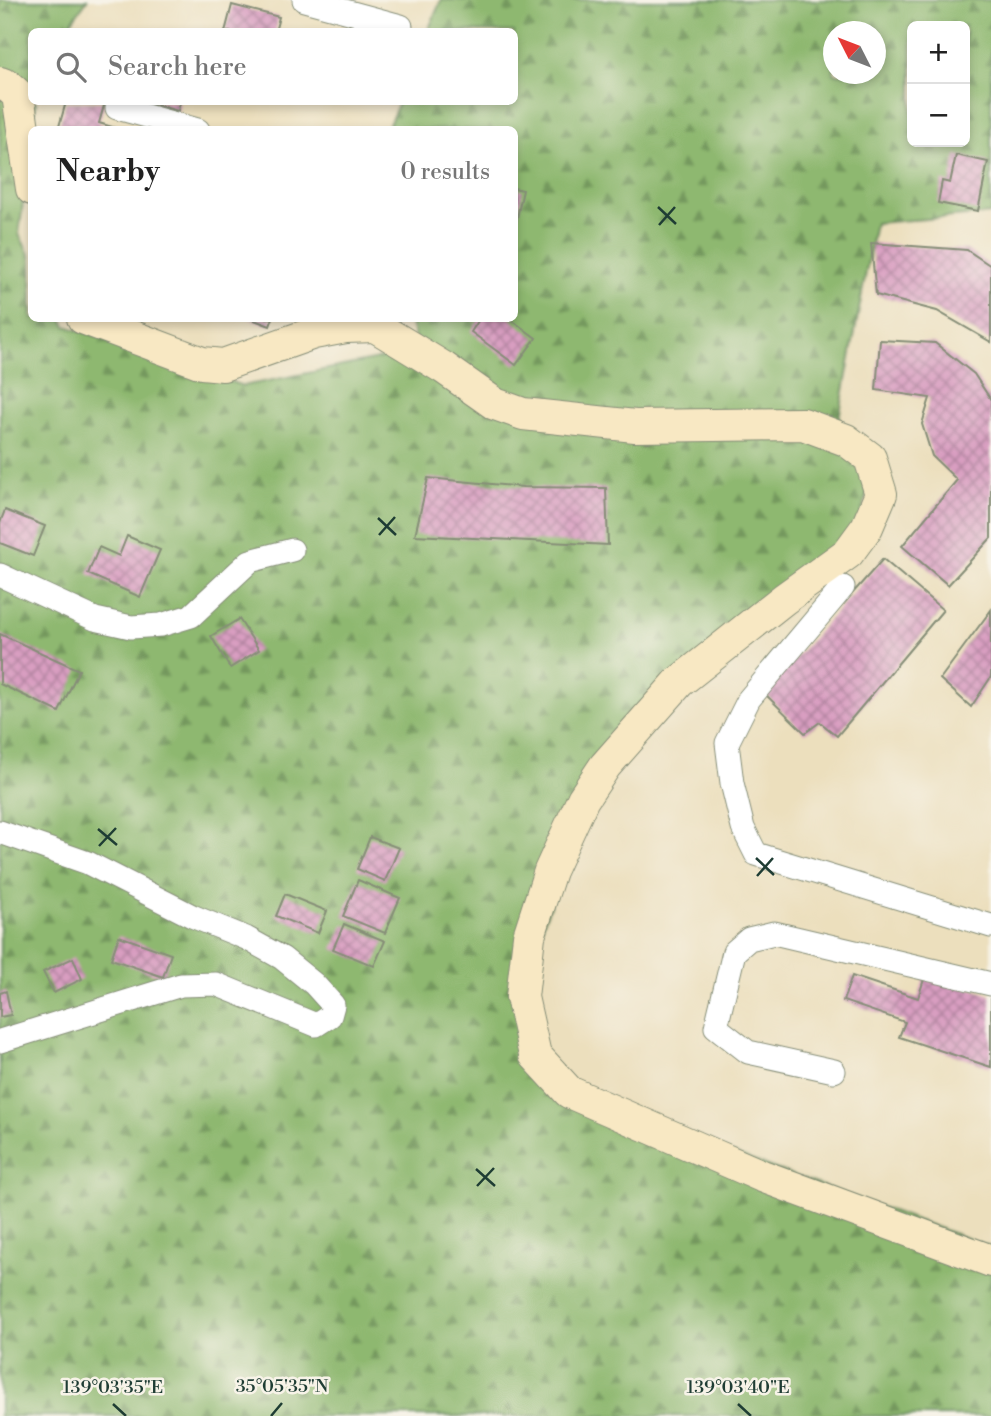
<!DOCTYPE html>
<meta charset="utf-8">
<style>
:root{--surface:#fff;--page:#f2f2f2;--text:#222;--muted:#767676;--line:#e0e0e0}
body{margin:0;font-family:"Libre Bodoni",serif;background:var(--page);color:var(--text)}
.controls{position:absolute;right:21px;top:21px;display:grid;overflow:hidden;border-radius:10px;box-shadow:0 4px 10px #0003}
.controls button{width:63px;height:63px;display:grid;place-items:center;padding:0;border:0;border-bottom:2px solid var(--line);background:var(--surface);color:var(--text);font:35px sans-serif}
.compass{position:absolute;left:823px;top:21px;width:63px;height:63px;border-radius:50%;background:var(--surface);box-shadow:0 4px 10px #0003;rotate:312deg}
.list{margin:0;padding:0;list-style:none}
h2{display:flex;justify-content:space-between;align-items:center;height:91px;margin:0;padding:0 28px;font-size:30px}
h2 small{font-size:23px;font-weight:400;color:var(--muted)}
.icon{flex:none;width:38px;height:38px;fill:none;stroke:currentColor;stroke-width:2;stroke-linecap:round;stroke-linejoin:round}
.map{position:relative;flex:none;width:991px;height:1416px;overflow:hidden}
.search{position:absolute;background:var(--surface);box-shadow:0 4px 10px #0003;left:28px;top:28px;width:490px;height:77px;display:flex;align-items:center;gap:18px;box-sizing:border-box;padding:0 24px;border-radius:10px;color:var(--muted);font-size:26px}
.panel{position:absolute;background:var(--surface);box-shadow:0 4px 10px #0003;left:28px;top:126px;width:490px;height:196px;border-radius:10px}
.map>svg:first-child{display:block}
.forest{fill:url(#forest-firs);stroke:#567a52;stroke-width:2;fill-rule:evenodd}
.building{fill:url(#building-cross-hatch)}
.lines{fill:none;stroke-linecap:round;stroke-linejoin:round}
.street-casing{stroke:#868e78;stroke-width:25}
.secondary-casing{stroke:#868e78;stroke-width:34}
.street{stroke:#fff;stroke-width:23}
.secondary{stroke:#f8e8c3;stroke-width:32}
.ticks{fill:none;stroke:#1f3d34;stroke-width:2.5}
.ticks-label{font-size:18px;text-anchor:middle;fill:#1f3d34;stroke:#f7f3e8;stroke-width:5;stroke-linejoin:round;paint-order:stroke}
</style>
<div class="map">
<svg width="991" height="1416" viewBox="0 0 991 1416">
<defs>
<pattern id="forest-firs" width="22" height="20" patternUnits="userSpaceOnUse" patternTransform="scale(1.75)"><rect width="22" height="20" fill="#8eb870"/><path d="M5 1l3.5 6h-7zM16 11l3.5 6h-7z" fill="#73975d"/></pattern>
<pattern id="building-cross-hatch" width="8" height="8" patternUnits="userSpaceOnUse" patternTransform="scale(1.75)"><rect width="8" height="8" fill="#d99ec1"/><path d="M0 0l8 8M0 8l8-8" fill="none" stroke="#af829e"/></pattern>
</defs>
<rect width="100%" height="100%" fill="#f7f3e8"/>
<filter id="ink" filterUnits="userSpaceOnUse"><feTurbulence type="fractalNoise" baseFrequency=".0143" numOctaves="2"/><feDisplacementMap in="SourceGraphic" scale="14" xChannelSelector="R" yChannelSelector="G"/><feConvolveMatrix kernelMatrix="1 2 1 2 8 2 1 2 1" color-interpolation-filters="sRGB"/></filter>
<filter id="wash" filterUnits="userSpaceOnUse"><feTurbulence type="fractalNoise" baseFrequency=".00686" numOctaves="4" result="noise"/><feDisplacementMap in="SourceGraphic" scale="28" xChannelSelector="R" yChannelSelector="G"/><feGaussianBlur stdDeviation="1.57" result="paint"/><feColorMatrix in="noise" values="0 0 0 0 0 0 0 0 0 0 0 0 0 0 0 0 0 1.4 0 .05"/><feComposite in="paint" operator="in"/></filter>
<g filter="url(#wash)">
<rect width="100%" height="100%" fill="#ecdfbd"/>
<path class="forest" d="M0,0H87L65,31L32,32V102H36L19,234L31,258L32,318L62,319L66,326L243,386L418,351L410,319L514,318V130L387,129L399,102H514V32L428,31L441,0H991V214L875,223L839,418L869,485L858,526L612,736L518,993L546,1086L991,1247V1416H0ZM912,26H965V142H912ZM834,32H876V74H834Z"/>
<g id="blocks">
<g class="building">
<polygon points="232,5 279,17 275,32 225,32"/>
<polygon points="66,102 105,102 99,123 122,130 58,130"/>
<polygon points="146,102 180,102 178,111"/>
<polygon points="956,155 988,162 978,211 938,203 942,181 950,183"/>
<polygon points="514,188 523,190 516,223 514,223"/>
<polygon points="871,243 967,250 991,266 991,342 937,311 876,295"/>
<polygon points="249,318 273,318 270,326"/>
<polygon points="480,318 509,318 536,338 516,365 471,332"/>
<polygon points="880,340 935,343 974,374 991,400 991,538 948,585 902,546 957,480 932,456 922,424 930,398 876,390"/>
<polygon points="428,478 523,487 606,488 608,545 415,535"/>
<polygon points="5,510 45,526 33,556 0,543 0,523"/>
<polygon points="127,536 160,550 140,597 88,574 99,547 119,556"/>
<polygon points="883,559 943,610 837,736 820,722 805,733 764,693"/>
<polygon points="991,610 991,677 971,707 940,679"/>
<polygon points="239,619 259,650 230,668 211,636"/>
<polygon points="0,634 79,670 59,712 0,684"/>
<polygon points="370,837 399,848 385,881 357,869"/>
<polygon points="358,880 400,898 385,933 343,916"/>
<polygon points="285,894 327,911 318,933 276,916"/>
<polygon points="344,924 385,941 374,966 333,949"/>
<polygon points="119,936 171,954 163,977 111,959"/>
<polygon points="73,958 82,979 54,993 43,972"/>
<polygon points="926,973 991,995 991,1067 899,1037 905,1022 843,1001 852,976 918,998"/>
<polygon points="6,991 11,1015 0,1017 0,993"/>
</g>
</g>
</g>
<g filter="url(#ink)">
<use href="#blocks" fill-opacity="0" stroke="#868e78" stroke-width="2"/>
<g class="lines">
<defs>
<g id="street">
<polyline points="304,0 401,26 401,32"/>
<polyline points="119,102 117,108 198,130"/>
<polyline points="0,575 95,619 131,627 161,625 191,616 250,561 292,550"/>
<polyline points="843,587 749,699 727,743 732,783 743,828 756,854 991,926"/>
<polyline points="0,832 88,863 192,916 246,938 282,958 314,984 333,1005 330,1016 316,1025 216,984 181,985 0,1041"/>
<polyline points="834,1071 748,1052 716,1027 734,952 749,939 774,933 991,984"/>
</g>
<g id="secondary">
<polyline points="0,83 8,86 18,95 32,189"/>
<polyline points="83,318 202,363 223,365 314,333 346,327 375,326 444,368 495,404 523,414 635,426 803,424 846,440 870,458 881,494 867,527 848,553 784,599 679,682 605,766 583,799 550,871 529,936 522,997 535,1055 569,1092 762,1176 991,1261"/>
</g>
</defs>
<use href="#street" class="street-casing"/>
<use href="#secondary" class="secondary-casing"/>
<use href="#street" class="street"/>
<use href="#secondary" class="secondary"/>
</g>
</g>
<path class="ticks" d="M658,207L676,224M659,225L675,207M378,518L396,535M379,535L395,517M98,829L117,845M99,846L116,828M756,858L774,875M757,876L773,858M476,1169L495,1186M477,1186L494,1168M113,1404L126,1416M738,1404L751,1416M271,1416L282,1403"/>
<g class="ticks-label">
<text x="282" y="1392">35°05'35"N</text>
<text x="113" y="1393">139°03'35"E</text>
<text x="738" y="1393">139°03'40"E</text>
</g>
</svg>
<div class="controls">
<button>+</button>
<button>−</button>
</div>
<svg class="compass" viewBox="-18 -18 36 36"><path d="M0-13l5 13h-10z" fill="#e53935"/><path d="M0 13l5-13h-10z" fill="#767676"/></svg>
<div class="search"><svg class="icon" aria-label="search" viewBox="0 0 24 24"><circle cx="10" cy="10" r="6"/><path d="M15 15l6 6"/></svg>Search here</div>
<section class="panel">
<h2>Nearby<small>0 results</small></h2>
<ul class="list">
</ul>
</section>
</div>
